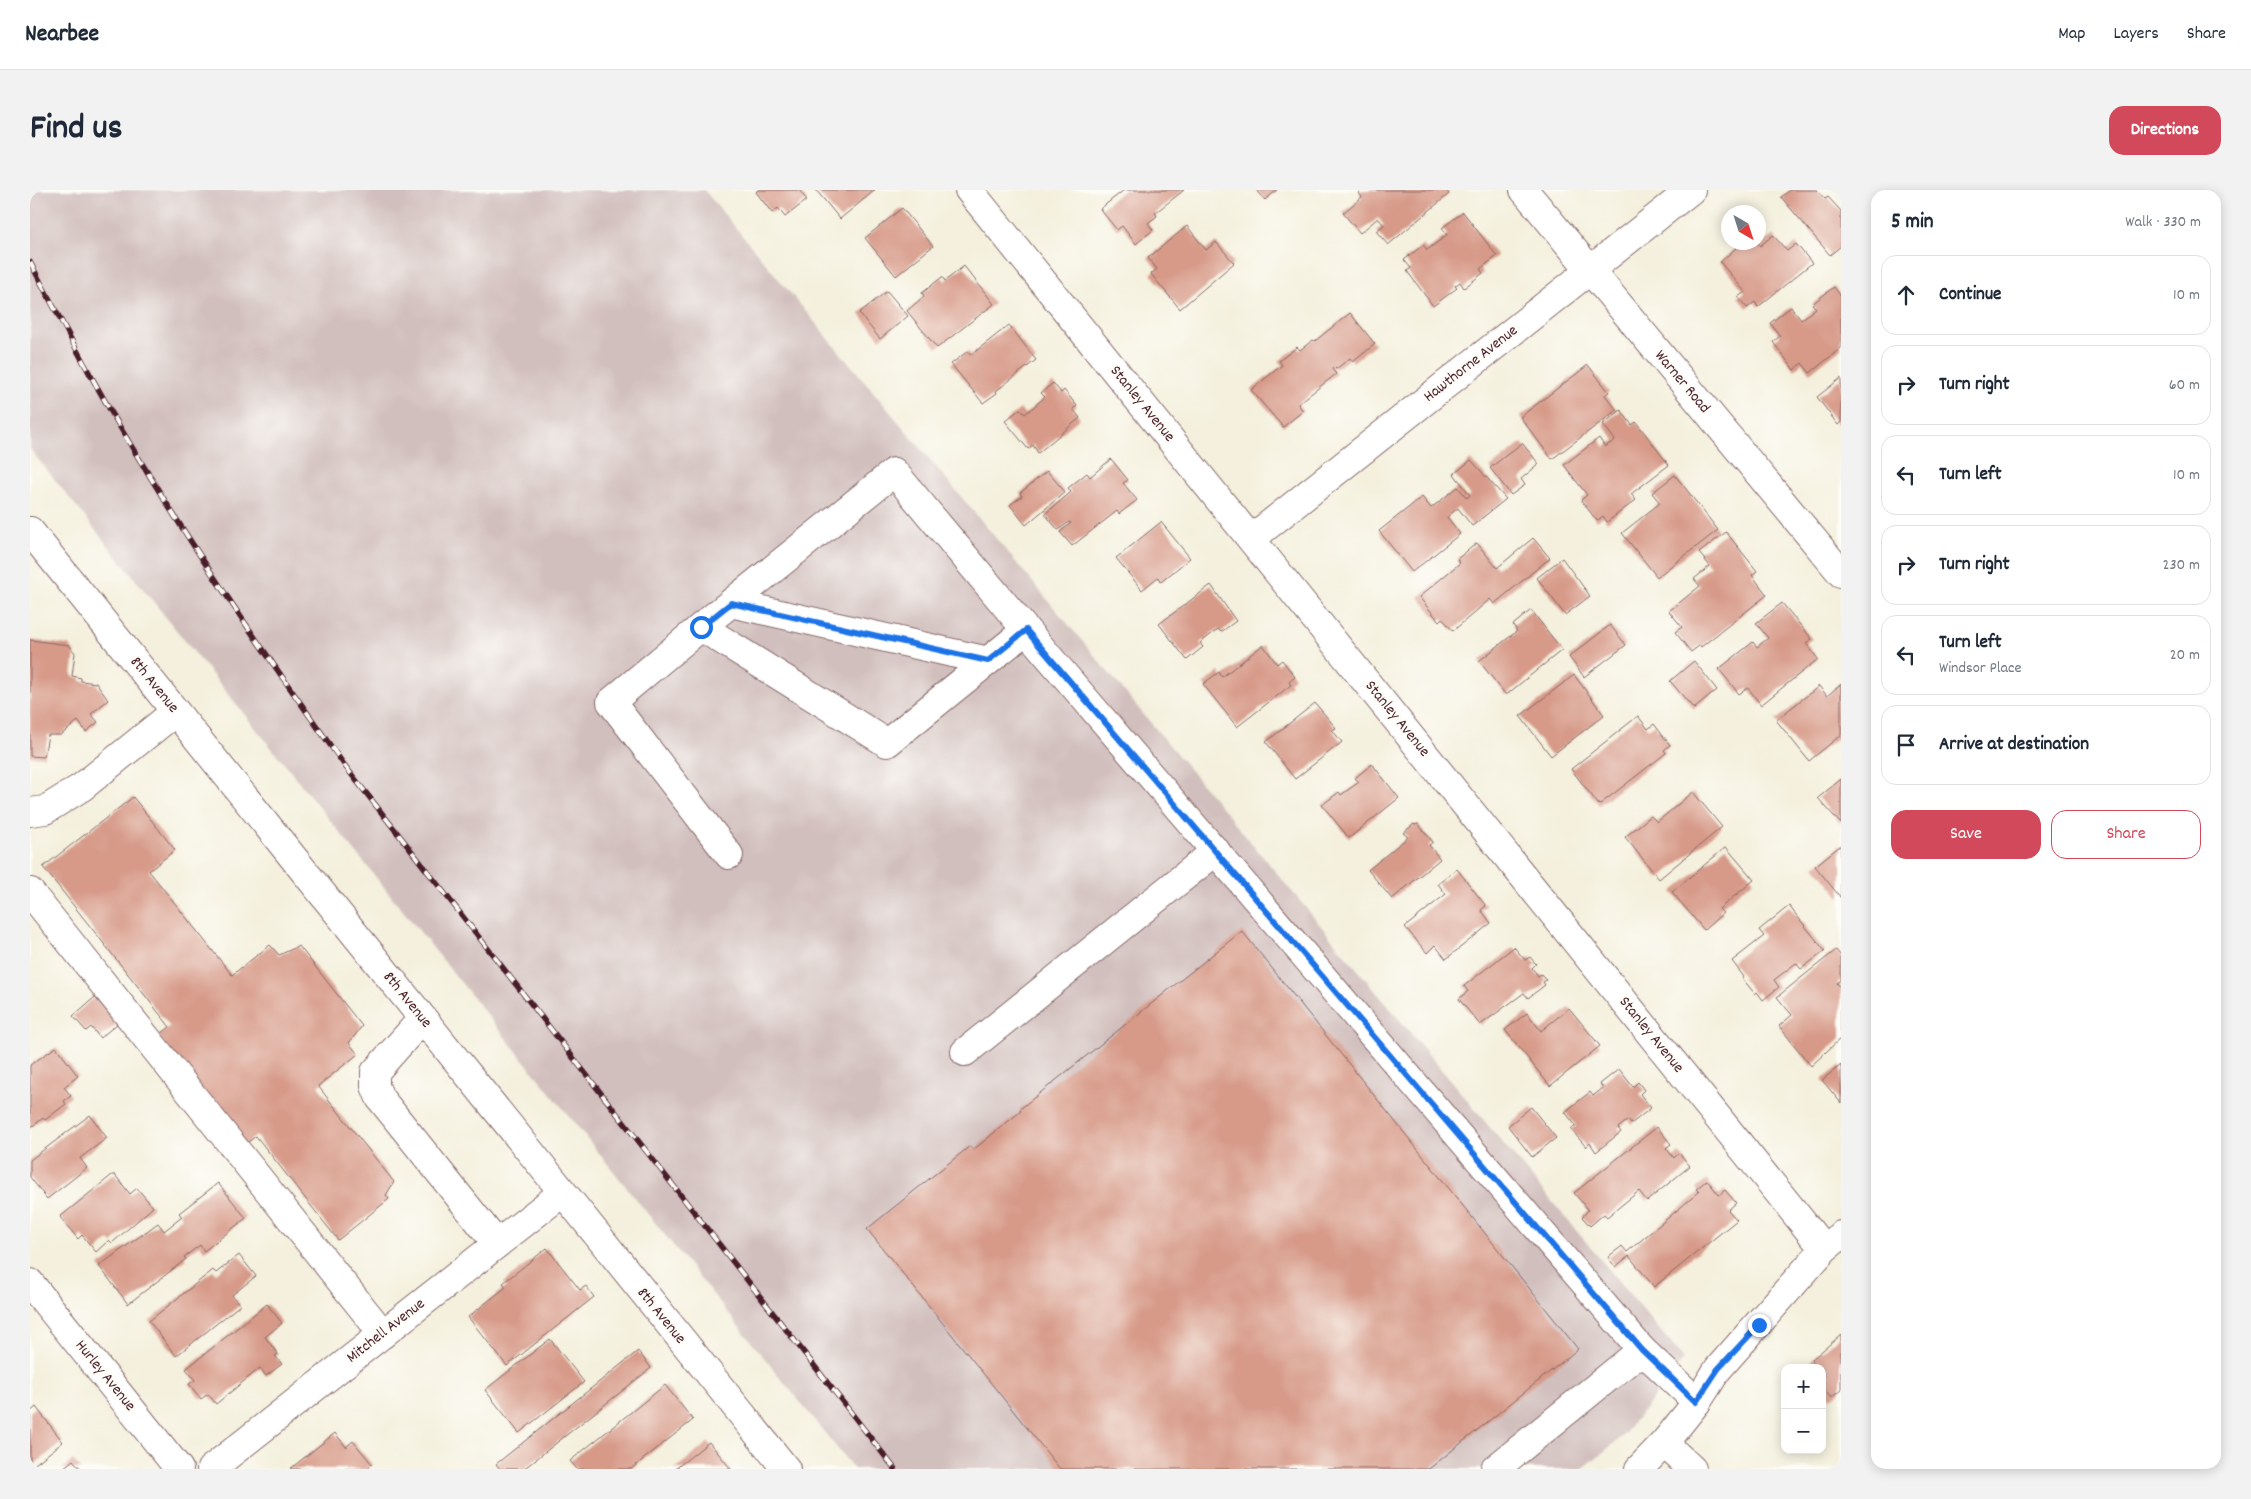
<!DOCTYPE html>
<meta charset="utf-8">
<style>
:root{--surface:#fff;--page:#f2f2f3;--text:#1f2937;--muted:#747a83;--line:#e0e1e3;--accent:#d1495b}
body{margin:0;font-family:Dekko,sans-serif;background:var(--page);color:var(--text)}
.controls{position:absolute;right:15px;bottom:15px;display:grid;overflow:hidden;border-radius:10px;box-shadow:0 2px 12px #0003}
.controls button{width:45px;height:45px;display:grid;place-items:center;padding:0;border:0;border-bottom:1px solid var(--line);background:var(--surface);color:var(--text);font:25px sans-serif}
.compass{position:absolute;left:1691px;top:15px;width:45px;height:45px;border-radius:50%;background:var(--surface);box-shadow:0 2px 12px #0003;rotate:141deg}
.stop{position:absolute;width:15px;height:15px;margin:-11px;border:4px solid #1a73e8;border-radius:50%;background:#fff}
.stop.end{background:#1a73e8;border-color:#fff;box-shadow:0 1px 5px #0008}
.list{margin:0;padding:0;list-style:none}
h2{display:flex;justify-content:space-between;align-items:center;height:65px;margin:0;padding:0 20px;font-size:21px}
h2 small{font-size:16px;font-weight:400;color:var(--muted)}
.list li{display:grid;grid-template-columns:32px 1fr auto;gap:15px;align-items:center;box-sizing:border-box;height:80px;margin:0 10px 10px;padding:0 10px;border:1px solid var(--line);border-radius:15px}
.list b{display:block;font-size:19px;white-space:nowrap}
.list p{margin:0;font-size:16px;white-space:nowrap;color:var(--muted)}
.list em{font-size:16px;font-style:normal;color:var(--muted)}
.actions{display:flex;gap:10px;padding:15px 20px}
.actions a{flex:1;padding:11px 0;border:1px solid var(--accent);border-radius:15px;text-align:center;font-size:18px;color:var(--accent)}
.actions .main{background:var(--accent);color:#fff}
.icon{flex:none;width:28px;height:28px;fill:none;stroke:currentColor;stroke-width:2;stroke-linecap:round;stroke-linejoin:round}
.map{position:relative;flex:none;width:1811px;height:1279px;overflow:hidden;border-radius:15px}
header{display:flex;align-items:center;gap:30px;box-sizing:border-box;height:70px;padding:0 25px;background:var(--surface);border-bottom:1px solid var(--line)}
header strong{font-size:24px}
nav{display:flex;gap:28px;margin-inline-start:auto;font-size:18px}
.intro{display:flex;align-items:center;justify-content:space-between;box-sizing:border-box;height:120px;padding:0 30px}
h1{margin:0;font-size:35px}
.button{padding:12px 22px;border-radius:15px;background:var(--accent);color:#fff;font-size:18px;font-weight:700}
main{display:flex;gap:30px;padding:0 30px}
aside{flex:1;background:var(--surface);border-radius:15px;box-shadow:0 2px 12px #0003}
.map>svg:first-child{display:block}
.industrial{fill:#d1bfbd}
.building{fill:#d79a88}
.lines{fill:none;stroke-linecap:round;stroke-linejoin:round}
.minor-casing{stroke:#866869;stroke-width:30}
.major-casing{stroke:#866869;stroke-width:30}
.minor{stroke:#fff;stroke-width:28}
.major{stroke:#fff;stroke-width:28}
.rail-casing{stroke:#4a1f2b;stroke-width:5.5}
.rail{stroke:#fdfcf7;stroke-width:4;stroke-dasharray:11;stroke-linecap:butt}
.route{stroke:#1a73e8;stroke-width:6}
.labels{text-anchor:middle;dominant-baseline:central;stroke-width:5;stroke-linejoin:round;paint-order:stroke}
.street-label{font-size:16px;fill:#4a1f2b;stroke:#fdfcf7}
</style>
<header>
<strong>Nearbee</strong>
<nav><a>Map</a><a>Layers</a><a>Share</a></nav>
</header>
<div class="intro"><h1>Find us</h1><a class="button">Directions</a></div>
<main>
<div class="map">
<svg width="1811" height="1279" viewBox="0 0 1811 1279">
<rect width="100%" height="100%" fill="#fdfcf7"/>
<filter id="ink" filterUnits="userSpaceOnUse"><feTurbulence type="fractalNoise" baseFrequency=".02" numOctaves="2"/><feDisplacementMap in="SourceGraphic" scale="10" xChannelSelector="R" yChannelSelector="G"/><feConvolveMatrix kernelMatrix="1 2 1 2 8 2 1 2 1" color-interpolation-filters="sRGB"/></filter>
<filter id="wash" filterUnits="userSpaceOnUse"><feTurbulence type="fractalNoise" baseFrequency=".0096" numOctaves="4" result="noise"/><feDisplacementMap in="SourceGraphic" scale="20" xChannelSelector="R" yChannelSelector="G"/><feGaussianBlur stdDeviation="1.12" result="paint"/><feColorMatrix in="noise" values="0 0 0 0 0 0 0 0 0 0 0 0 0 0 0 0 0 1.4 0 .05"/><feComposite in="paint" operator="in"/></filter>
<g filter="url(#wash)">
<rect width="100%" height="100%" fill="#f4f0dd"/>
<polygon class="industrial" points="0,0 674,0 1654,1169 1592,1247 1552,1279 824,1279 0,259"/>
<g id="blocks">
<g class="building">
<polygon points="728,0 769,0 777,10 755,27 748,18 742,23 726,2"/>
<polygon points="786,0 845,0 810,29"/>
<polygon points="1094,0 1154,0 1125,23 1127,26 1118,33 1123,40 1106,54 1092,36 1087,40 1070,19"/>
<polygon points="1227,0 1247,0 1235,10"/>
<polygon points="1332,0 1416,0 1419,4 1358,55 1346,41 1354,35 1348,28 1330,43 1313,23 1332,7 1329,3"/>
<polygon points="1760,0 1787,0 1795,9 1798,7 1811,21 1811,56 1800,65 1751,7"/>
<polygon points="872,18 903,56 866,86 835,48"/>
<polygon points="1433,22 1467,66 1450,79 1453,83 1434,98 1430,92 1425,96 1427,98 1403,116 1377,81 1381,78 1374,70 1393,55 1397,60 1417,45 1412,38"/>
<polygon points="1157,36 1176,60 1186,52 1204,73 1150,119 1121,84 1127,79 1118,68"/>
<polygon points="1743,45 1757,61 1766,54 1782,73 1728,117 1725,112 1717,118 1708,107 1715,102 1690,72 1713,52 1727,52 1730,56"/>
<polygon points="934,76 964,114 907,158 877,121 894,106 892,103 912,87 915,91"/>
<polygon points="1804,97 1811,106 1811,158 1780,183 1772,173 1764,180 1743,152 1750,146 1740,133 1761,117 1771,130 1786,118 1782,114"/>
<polygon points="857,101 878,126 850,149 829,123"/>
<polygon points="1320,123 1345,154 1323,172 1320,168 1306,179 1304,177 1302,179 1306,184 1268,214 1273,221 1253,237 1221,200 1252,175 1249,171 1267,157 1270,160 1283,150 1285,151"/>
<polygon points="979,135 1006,170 966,201 967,203 953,213 921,174 938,161 941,165"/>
<polygon points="1558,175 1579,202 1575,205 1587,220 1522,269 1490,227"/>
<polygon points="1811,188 1811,232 1808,235 1787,207"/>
<polygon points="1023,193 1031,203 1034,200 1047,216 1043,219 1050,228 1008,263 1003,255 998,259 975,231 990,219 995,224 1015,207 1011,203"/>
<polygon points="1591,220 1602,235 1606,232 1639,275 1601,304 1606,310 1577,332 1573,326 1567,331 1551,310 1557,305 1534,275 1569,248 1575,257 1585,250 1573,234"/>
<polygon points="1492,253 1509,274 1491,289 1495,295 1481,305 1460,278"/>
<polygon points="1081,269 1098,290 1093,293 1107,310 1089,324 1087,321 1042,356 1030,342 1041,333 1039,332 1028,340 1015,324 1041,302 1038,298 1057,283 1060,287"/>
<polygon points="1441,270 1476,309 1442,336 1428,318 1417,327 1430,344 1382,382 1349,341 1392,307 1401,318 1428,297 1437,308 1440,305 1424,284"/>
<polygon points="1017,281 1035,302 996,335 980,315 992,306 990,303"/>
<polygon points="1645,285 1688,340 1627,387 1592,343 1630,313 1622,303"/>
<polygon points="1131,332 1160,368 1131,392 1128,387 1112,400 1086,368"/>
<polygon points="1696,342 1727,381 1722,385 1737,405 1671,457 1670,455 1661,462 1645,442 1652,437 1639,421 1670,396 1664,389 1680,376 1669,363"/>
<polygon points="1503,348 1520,368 1464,414 1460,409 1423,441 1412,428 1409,431 1389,407 1430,373 1427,369 1447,353 1467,378"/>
<polygon points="1532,368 1560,406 1535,425 1507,388"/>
<polygon points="1181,395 1206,431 1191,442 1188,439 1170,453 1173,457 1157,470 1129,434"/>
<polygon points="1752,413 1782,449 1776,453 1788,469 1731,515 1718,498 1709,504 1689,479 1723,452 1727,457 1738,448 1726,433"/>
<polygon points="1501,420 1532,460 1476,505 1449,471 1487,441 1483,435"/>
<polygon points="1580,435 1596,455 1554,487 1539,467"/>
<polygon points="0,450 39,455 45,463 42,486 51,488 51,491 66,493 78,510 61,524 68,532 56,542 48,531 31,545 18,545 14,567 0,566"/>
<polygon points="1233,455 1247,474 1252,470 1265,487 1259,492 1261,495 1207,537 1173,494 1189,482 1192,487"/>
<polygon points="1664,471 1687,500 1664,519 1640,491"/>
<polygon points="1544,485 1574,525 1521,566 1490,526"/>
<polygon points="1811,494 1811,545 1779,571 1746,530 1789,496 1797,506"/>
<polygon points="1285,513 1306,538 1302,540 1312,552 1265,589 1236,552"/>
<polygon points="1608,526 1618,539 1624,534 1640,555 1634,560 1636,563 1569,615 1541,579"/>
<polygon points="1342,574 1369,608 1319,648 1292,615 1309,602 1311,605 1329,592 1325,588"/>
<polygon points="1811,589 1811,634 1788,608"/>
<polygon points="1663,602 1692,637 1629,689 1595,647 1621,626 1627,632"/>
<polygon points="103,607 145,660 119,681 202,785 240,755 249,765 269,756 332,836 319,853 328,864 288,896 364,992 356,1005 359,1009 308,1050 226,946 214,955 128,846 140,837 13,677"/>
<polygon points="1384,634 1385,635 1388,634 1403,652 1399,655 1410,669 1362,709 1338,680 1378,647 1373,643"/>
<polygon points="1811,655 1811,708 1785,676"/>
<polygon points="1696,657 1724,690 1689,719 1693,723 1674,740 1642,702"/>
<polygon points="1427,679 1456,716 1451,720 1461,733 1416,769 1405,755 1397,763 1375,737 1416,704 1408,694"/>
<polygon points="1759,716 1795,761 1771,779 1766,773 1744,790 1749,797 1733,810 1727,802 1725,804 1712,788 1714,787 1702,771 1734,746 1729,740"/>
<polygon points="1212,741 1548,1159 1399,1279 1030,1279 837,1039 940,956 943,960 991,921 990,919"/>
<polygon points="1484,757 1495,770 1500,767 1506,774 1502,778 1508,786 1511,784 1516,790 1513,792 1515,795 1498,808 1494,803 1450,835 1429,809 1438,801 1434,796"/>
<polygon points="1806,760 1811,766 1811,790 1807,793 1811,798 1811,848 1781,876 1749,836 1762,825 1747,807"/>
<polygon points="65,807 87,834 70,848 61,837 56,841 43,826"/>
<polygon points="1539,818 1570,856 1520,896 1475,840 1497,823 1511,841"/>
<polygon points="26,857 48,886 34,897 41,906 34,911 36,914 15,930 13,928 0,938 0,875"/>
<polygon points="1811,875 1811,913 1792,890"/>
<polygon points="1589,879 1603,897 1608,892 1614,900 1610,904 1621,918 1601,934 1598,930 1588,938 1591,942 1566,962 1560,953 1556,957 1541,939 1546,936 1535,922 1560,902 1563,906 1573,898 1570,894"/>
<polygon points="1501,917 1526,948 1502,967 1478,936"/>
<polygon points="60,925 77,948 50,968 57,978 17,1009 0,987 0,970"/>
<polygon points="1627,937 1641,954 1636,958 1644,968 1649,963 1660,976 1617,1011 1609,1001 1577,1027 1574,1024 1560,1036 1552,1027 1558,1020 1544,1003"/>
<polygon points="82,985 85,985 100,1004 107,998 123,1017 82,1053 79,1050 66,1062 52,1045 48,1049 30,1027"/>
<polygon points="1677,990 1689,1005 1695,1000 1706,1013 1698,1020 1707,1030 1624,1097 1599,1066 1585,1077 1578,1067 1592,1056 1597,1062 1669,1002 1666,999"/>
<polygon points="188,993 216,1028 174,1061 170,1055 154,1067 156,1069 98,1114 69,1076 128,1033 134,1041 152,1027 149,1023"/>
<polygon points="517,1058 550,1100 556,1096 564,1107 477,1176 438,1127 476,1097 473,1093"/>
<polygon points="209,1065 226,1086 202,1105 210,1115 146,1166 119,1131 183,1080 186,1083"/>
<polygon points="237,1114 252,1133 235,1147 248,1164 245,1166 252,1174 236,1186 230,1178 186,1214 178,1204 171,1209 159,1194 165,1190 156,1179"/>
<polygon points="1811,1145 1811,1200 1801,1208 1792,1197 1792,1188 1794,1187 1792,1178 1787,1178 1781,1170"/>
<polygon points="520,1149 554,1192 489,1243 455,1200"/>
<polygon points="608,1161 621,1178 496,1277 497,1279 470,1279 466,1274"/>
<polygon points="635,1195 663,1230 601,1279 547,1279 540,1271"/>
<polygon points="6,1217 33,1252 0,1278 0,1222"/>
<polygon points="305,1243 316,1257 323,1251 342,1274 336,1279 260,1279"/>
<polygon points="679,1252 701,1279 645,1279"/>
<polygon points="43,1270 51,1279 32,1279"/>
</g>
</g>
</g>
<g filter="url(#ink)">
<use href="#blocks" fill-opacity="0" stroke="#866869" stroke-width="1"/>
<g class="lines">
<defs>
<g id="minor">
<polyline points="939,0 1794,1059"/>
<polyline points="1494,0 1811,383"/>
<polyline points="1221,349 1661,0"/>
<polyline points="701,413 958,471"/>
<polyline points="671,437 864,282 996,440 1612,1160 1667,1212"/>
<polyline points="0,622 15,620 52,597 145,522"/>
<polyline points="699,665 581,512 671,437 857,553 996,440"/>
<polyline points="0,702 353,1144"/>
<polyline points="392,829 345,882 345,896 350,908 467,1054"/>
<polyline points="935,862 1186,661"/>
<polyline points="0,1093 149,1279"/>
<polyline points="1634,1253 1662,1279"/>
<polyline points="181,1279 532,1003"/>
<polyline points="1465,1279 1612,1160"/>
<polyline points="1609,1279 1634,1253 1667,1212 1688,1179 1794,1059 1811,1045"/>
</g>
<polyline id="major" points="0,341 756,1279"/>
</defs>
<use href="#minor" class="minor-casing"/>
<use href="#major" class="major-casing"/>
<use href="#minor" class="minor"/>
<use href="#major" class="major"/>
<defs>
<path id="rail" d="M0,72C37,142 74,213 116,280C178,382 246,479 315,576L865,1279"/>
</defs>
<use href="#rail" class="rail-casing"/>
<use href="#rail" class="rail"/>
</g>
</g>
<g class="lines" filter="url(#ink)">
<polyline class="route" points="671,437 701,413 958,471 996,440 1612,1160 1666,1212 1688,1179 1729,1135"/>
</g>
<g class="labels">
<g class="street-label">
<text transform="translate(1441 174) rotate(-38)">Hawthorne Avenue</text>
<text transform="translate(1652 192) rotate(50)">Warner Road</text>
<text transform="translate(1112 214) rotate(51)">Stanley Avenue</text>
<text transform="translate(124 495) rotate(51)">8th Avenue</text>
<text transform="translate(1367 529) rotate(51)">Stanley Avenue</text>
<text transform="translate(377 810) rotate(51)">8th Avenue</text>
<text transform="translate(1621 845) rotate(51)">Stanley Avenue</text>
<text transform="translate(631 1126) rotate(51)">8th Avenue</text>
<text transform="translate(356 1141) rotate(-38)">Mitchell Avenue</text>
<text transform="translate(75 1186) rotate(51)">Hurley Avenue</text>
</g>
</g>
</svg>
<div class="controls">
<button>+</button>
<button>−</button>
</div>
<svg class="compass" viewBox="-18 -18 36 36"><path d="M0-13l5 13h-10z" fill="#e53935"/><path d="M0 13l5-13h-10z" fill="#747a83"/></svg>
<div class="stop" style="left:671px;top:437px"></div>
<div class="stop end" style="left:1729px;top:1135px"></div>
</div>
<aside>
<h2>5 min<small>Walk · 330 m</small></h2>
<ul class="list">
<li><svg class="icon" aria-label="ahead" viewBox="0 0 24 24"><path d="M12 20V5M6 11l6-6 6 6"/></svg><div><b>Continue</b></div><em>10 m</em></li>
<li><svg class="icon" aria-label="right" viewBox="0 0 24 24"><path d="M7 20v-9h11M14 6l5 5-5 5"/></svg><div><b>Turn right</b></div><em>60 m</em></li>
<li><svg class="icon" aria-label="left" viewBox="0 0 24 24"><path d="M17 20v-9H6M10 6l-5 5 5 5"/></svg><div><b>Turn left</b></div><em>10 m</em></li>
<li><svg class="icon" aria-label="right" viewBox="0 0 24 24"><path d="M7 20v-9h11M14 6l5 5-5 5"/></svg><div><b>Turn right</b></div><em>230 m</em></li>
<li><svg class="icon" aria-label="left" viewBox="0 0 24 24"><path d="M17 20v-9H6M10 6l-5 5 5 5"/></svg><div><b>Turn left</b><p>Windsor Place</p></div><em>20 m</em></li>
<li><svg class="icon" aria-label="arrive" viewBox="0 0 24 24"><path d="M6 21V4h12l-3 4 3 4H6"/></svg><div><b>Arrive at destination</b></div></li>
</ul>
<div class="actions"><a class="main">Save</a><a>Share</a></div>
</aside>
</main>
